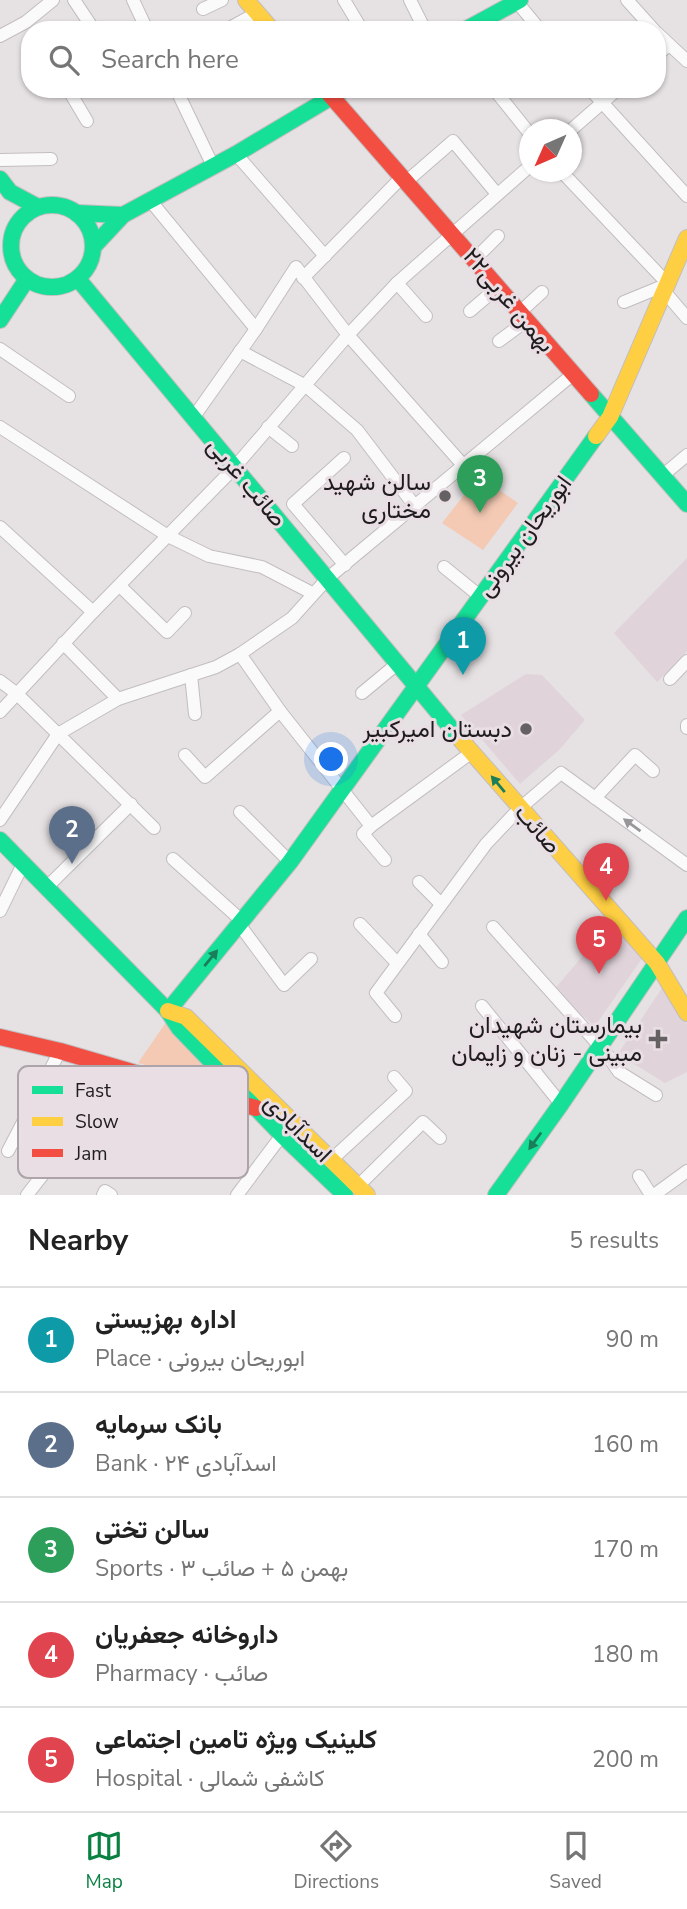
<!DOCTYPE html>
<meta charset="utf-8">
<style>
:root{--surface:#fff;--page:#f2f2f2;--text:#222;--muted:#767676;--line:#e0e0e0;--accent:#0b8043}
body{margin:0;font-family:"Nunito Sans",Vazirmatn,sans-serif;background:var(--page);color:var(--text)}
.compass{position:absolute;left:519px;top:119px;width:63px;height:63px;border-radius:50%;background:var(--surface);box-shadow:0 2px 5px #0004;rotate:225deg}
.you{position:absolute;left:332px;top:760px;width:24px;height:24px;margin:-18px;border:5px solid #fff;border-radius:50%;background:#1a73e8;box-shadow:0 0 0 10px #1a73e833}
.badge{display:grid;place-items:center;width:46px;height:46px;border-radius:50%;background:var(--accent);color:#fff;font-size:23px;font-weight:700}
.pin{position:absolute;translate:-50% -58px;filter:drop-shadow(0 2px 4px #0008)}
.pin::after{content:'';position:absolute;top:37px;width:24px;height:21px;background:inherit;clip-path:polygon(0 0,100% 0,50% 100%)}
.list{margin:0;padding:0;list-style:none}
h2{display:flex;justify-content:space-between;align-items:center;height:91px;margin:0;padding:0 28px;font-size:30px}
h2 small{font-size:23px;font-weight:400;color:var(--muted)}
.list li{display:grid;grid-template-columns:46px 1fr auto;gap:21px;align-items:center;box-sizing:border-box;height:105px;padding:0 28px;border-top:2px solid var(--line)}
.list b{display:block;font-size:26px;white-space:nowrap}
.list p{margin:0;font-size:23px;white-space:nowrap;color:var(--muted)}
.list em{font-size:23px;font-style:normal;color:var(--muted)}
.icon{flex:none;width:38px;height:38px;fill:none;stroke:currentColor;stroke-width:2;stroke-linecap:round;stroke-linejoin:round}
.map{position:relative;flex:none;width:687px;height:1195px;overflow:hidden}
.search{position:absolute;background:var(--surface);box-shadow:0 2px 5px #0004;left:21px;right:21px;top:21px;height:77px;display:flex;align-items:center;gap:18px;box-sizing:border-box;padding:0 24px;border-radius:28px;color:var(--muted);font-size:26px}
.sheet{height:616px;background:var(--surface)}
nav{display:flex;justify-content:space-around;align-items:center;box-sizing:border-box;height:98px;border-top:2px solid var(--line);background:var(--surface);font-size:19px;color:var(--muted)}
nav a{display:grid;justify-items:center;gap:4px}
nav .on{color:var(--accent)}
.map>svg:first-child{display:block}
.built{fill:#e0d4da}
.green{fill:#f4cab4}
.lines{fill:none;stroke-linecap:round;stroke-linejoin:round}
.street-casing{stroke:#c2bec0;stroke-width:14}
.fast-casing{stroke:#c2bec0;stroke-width:18}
.slow-casing{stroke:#c2bec0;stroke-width:18}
.jam-casing{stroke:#c2bec0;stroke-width:18}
.street{stroke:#fbfafb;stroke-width:12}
.fast{stroke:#16e098;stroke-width:16}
.slow{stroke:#ffcf43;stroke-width:16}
.jam{stroke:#f24e42;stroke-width:16}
.oneway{fill:#1a7e5b}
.oneway2{fill:#989698}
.poi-dot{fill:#656163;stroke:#e9dee3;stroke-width:2.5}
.labels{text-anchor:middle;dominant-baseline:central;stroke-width:6;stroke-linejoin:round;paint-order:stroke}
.street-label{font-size:24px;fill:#1f1c1e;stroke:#e9dee3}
.poi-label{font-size:24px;fill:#1f1c1e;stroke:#e9dee3;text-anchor:end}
.key{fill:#e9dee3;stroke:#aca4a8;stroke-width:2}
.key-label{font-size:19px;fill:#1f1c1e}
</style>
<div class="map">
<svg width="687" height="1195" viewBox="0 0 687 1195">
<rect width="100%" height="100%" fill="#e6e1e3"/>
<g class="built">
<polygon points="687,558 687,651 657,682 614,633"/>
<polygon points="526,674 542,675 585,720 559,750 520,784 461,715"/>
<polygon points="609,925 643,957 595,1026 553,991"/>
<polygon points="664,985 687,1024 687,1072 665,1083 618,1054"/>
</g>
<g class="green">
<polygon points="479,476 518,503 483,550 442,523"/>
<polygon points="169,1018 228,1086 138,1063"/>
</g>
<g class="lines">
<defs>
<g id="street">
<polyline points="74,0 94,30"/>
<polyline points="133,0 147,30"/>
<polyline points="344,0 362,30"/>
<polyline points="410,0 425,30"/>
<polyline points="627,0 654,30"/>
<polyline points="517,2 540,30"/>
<polyline points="203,9 222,0"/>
<polyline points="226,30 257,13"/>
<polyline points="657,33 687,61"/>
<polyline points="0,36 26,22 53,0"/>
<polyline points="657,55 669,45"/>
<polyline points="68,89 87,121"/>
<polyline points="176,89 213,166"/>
<polyline points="494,89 530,134"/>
<polyline points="590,89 687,196"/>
<polyline points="571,130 618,89"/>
<polyline points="236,154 325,256"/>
<polyline points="0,160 51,159"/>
<polyline points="562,172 668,284 624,302"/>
<polyline points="407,181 453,141 497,194"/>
<polyline points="149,199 256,329"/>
<polyline points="474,260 498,236"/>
<polyline points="303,278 402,177"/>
<polyline points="397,283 426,316"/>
<polyline points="664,291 687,318"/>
<polyline points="470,311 498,287"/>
<polyline points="519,313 542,292"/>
<polyline points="499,341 526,321"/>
<polyline points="0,349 69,396"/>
<polyline points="240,351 306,386 357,430 414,505"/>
<polyline points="193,418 256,329 296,267 348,335 463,465"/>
<polyline points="0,427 168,536 209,556 262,567 312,593"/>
<polyline points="268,427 292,446"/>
<polyline points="344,458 293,504 345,565"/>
<polyline points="662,476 687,455"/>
<polyline points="0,527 93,612"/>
<polyline points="444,567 481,597"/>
<polyline points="120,586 167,632 185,613"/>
<polyline points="63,643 118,699"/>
<polyline points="240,654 280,711 371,826 472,752"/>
<polyline points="191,675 195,714"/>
<polyline points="670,679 687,661"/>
<polyline points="0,681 16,693 154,828"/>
<polyline points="362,693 397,664"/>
<polyline points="0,712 93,612 234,468 348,335 397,283 530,166"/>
<polyline points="687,725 687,728"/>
<polyline points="185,755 205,777 280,711"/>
<polyline points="595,798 635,755 653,771"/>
<polyline points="240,812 290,862"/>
<polyline points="0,820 58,734 118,699 216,667 240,654 292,618 328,578 572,375"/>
<polyline points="371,826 363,834 385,860"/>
<polyline points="173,859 241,920"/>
<polyline points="419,882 441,904"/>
<polyline points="47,887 131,804"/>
<polyline points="0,911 23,864"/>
<polyline points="239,924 284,985 311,959"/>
<polyline points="360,924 397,963"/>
<polyline points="493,927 606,1053 619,1072 656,1095"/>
<polyline points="419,934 442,962"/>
<polyline points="482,1006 561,1104"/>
<polyline points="395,1016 376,993 486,844 519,809 561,773 687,865"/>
<polyline points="95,1110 114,1122"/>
<polyline points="8,1151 60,1051"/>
<polyline points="330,1161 406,1091 394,1077"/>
<polyline points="639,1176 651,1195"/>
<polyline points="358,1186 423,1122 440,1138"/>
<polyline points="27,1195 124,1070"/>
<polyline points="103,1195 105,1191 111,1195"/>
<polyline points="237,1195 282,1135"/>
<polyline points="654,1195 687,1171"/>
</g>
<g id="fast">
<polyline points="465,30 520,0"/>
<polyline points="0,179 10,192 38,207"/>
<circle cx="52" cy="246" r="41"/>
<polyline points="77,213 123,215"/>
<polyline points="94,246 123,215 236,154 345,89"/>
<polyline points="78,279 461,740"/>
<polyline points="0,320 27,279"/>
<polyline points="591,394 687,504"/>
<polyline points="0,840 168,1011 179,1028 282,1135 345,1195"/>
<polyline points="168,1011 290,862 596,436"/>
<polyline points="496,1195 561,1104 687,918"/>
</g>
<g id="slow">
<polyline points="246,0 272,30"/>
<polyline points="596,436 610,417 687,238"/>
<polyline points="461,740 657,963 687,1013"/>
<polyline points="168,1011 186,1017 367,1195"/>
</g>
<g id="jam">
<polyline points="325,89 591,394"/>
<polyline points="0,1037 60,1051 256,1108"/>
</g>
</defs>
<use href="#street" class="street-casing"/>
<use href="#fast" class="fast-casing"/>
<use href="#slow" class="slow-casing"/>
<use href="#jam" class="jam-casing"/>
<use href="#street" class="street"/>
<use href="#fast" class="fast"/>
<use href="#slow" class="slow"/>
<use href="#jam" class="jam"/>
</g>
<defs><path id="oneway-solid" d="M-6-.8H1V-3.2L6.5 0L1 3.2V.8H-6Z" transform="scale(1.75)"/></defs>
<g class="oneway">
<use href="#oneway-solid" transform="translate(498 784) rotate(-130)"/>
<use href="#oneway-solid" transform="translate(211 958) rotate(-51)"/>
<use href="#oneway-solid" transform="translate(535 1141) rotate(126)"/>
</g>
<use class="oneway2" href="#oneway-solid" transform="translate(632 825) rotate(-144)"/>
<g class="poi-dot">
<circle cx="445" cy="496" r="7"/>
<circle cx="526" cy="729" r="7"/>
<path d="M654.5 1028.5h7v7h7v7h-7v7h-7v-7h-7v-7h7z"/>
</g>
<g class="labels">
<g class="street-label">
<text transform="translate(509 300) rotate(50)">۲۲بهمن غربی</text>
<text transform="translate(247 482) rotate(50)">صائب غربی</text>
<text transform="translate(524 536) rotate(-54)">ابوریحان بیرونی</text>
<text transform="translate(538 829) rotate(49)">صائب</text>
<text transform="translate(298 1128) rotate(45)">اسدآبادی</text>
</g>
<g class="poi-label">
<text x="431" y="482">سالن شهید<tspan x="431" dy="28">مختاری</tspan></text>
<text x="512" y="729">دبستان امیرکبیر</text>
<text x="642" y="1025">بیمارستان شهیدان<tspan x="642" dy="28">مبینی - زنان و زایمان</tspan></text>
</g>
</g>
<rect x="18" y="1066" width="230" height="112" rx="10" class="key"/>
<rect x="32" y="1086" width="31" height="8" fill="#16e098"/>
<rect x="32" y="1117" width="31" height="9" fill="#ffcf43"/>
<rect x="32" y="1149" width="31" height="8" fill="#f24e42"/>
<g class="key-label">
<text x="75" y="1097">Fast</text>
<text x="75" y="1128">Slow</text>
<text x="75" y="1160">Jam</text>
</g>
</svg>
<svg class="compass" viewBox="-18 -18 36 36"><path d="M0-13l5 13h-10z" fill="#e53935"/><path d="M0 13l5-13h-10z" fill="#767676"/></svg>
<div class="you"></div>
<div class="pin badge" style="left:463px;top:675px;background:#0f9aa8">1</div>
<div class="pin badge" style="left:72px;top:864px;background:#5c6f8a">2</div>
<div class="pin badge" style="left:480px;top:513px;background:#2e9e5b">3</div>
<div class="pin badge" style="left:606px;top:901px;background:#e0444e">4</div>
<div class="pin badge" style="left:599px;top:974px;background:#e0444e">5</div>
<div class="search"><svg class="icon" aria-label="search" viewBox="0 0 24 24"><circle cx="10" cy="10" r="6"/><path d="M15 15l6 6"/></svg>Search here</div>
</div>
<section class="sheet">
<h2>Nearby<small>5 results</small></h2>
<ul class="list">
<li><span class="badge" style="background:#0f9aa8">1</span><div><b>اداره بهزیستی</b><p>Place · ابوریحان بیرونی</p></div><em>90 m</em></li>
<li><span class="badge" style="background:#5c6f8a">2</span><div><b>بانک سرمایه</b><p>Bank · اسدآبادی ۲۴</p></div><em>160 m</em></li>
<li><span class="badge" style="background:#2e9e5b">3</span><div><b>سالن تختی</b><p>Sports · بهمن ۵ + صائب ۳</p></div><em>170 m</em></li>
<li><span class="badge" style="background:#e0444e">4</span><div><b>داروخانه جعفریان</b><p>Pharmacy · صائب</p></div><em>180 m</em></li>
<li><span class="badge" style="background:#e0444e">5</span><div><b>کلینیک ویژه تامین اجتماعی</b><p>Hospital · کاشفی شمالی</p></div><em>200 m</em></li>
</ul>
</section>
<nav>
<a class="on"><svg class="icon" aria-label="map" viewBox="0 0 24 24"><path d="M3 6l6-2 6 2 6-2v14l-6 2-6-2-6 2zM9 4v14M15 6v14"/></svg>Map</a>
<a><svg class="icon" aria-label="directions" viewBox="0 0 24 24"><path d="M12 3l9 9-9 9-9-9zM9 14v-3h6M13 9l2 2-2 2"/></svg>Directions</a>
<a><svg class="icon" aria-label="saved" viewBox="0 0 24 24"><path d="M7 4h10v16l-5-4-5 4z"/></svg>Saved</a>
</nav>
